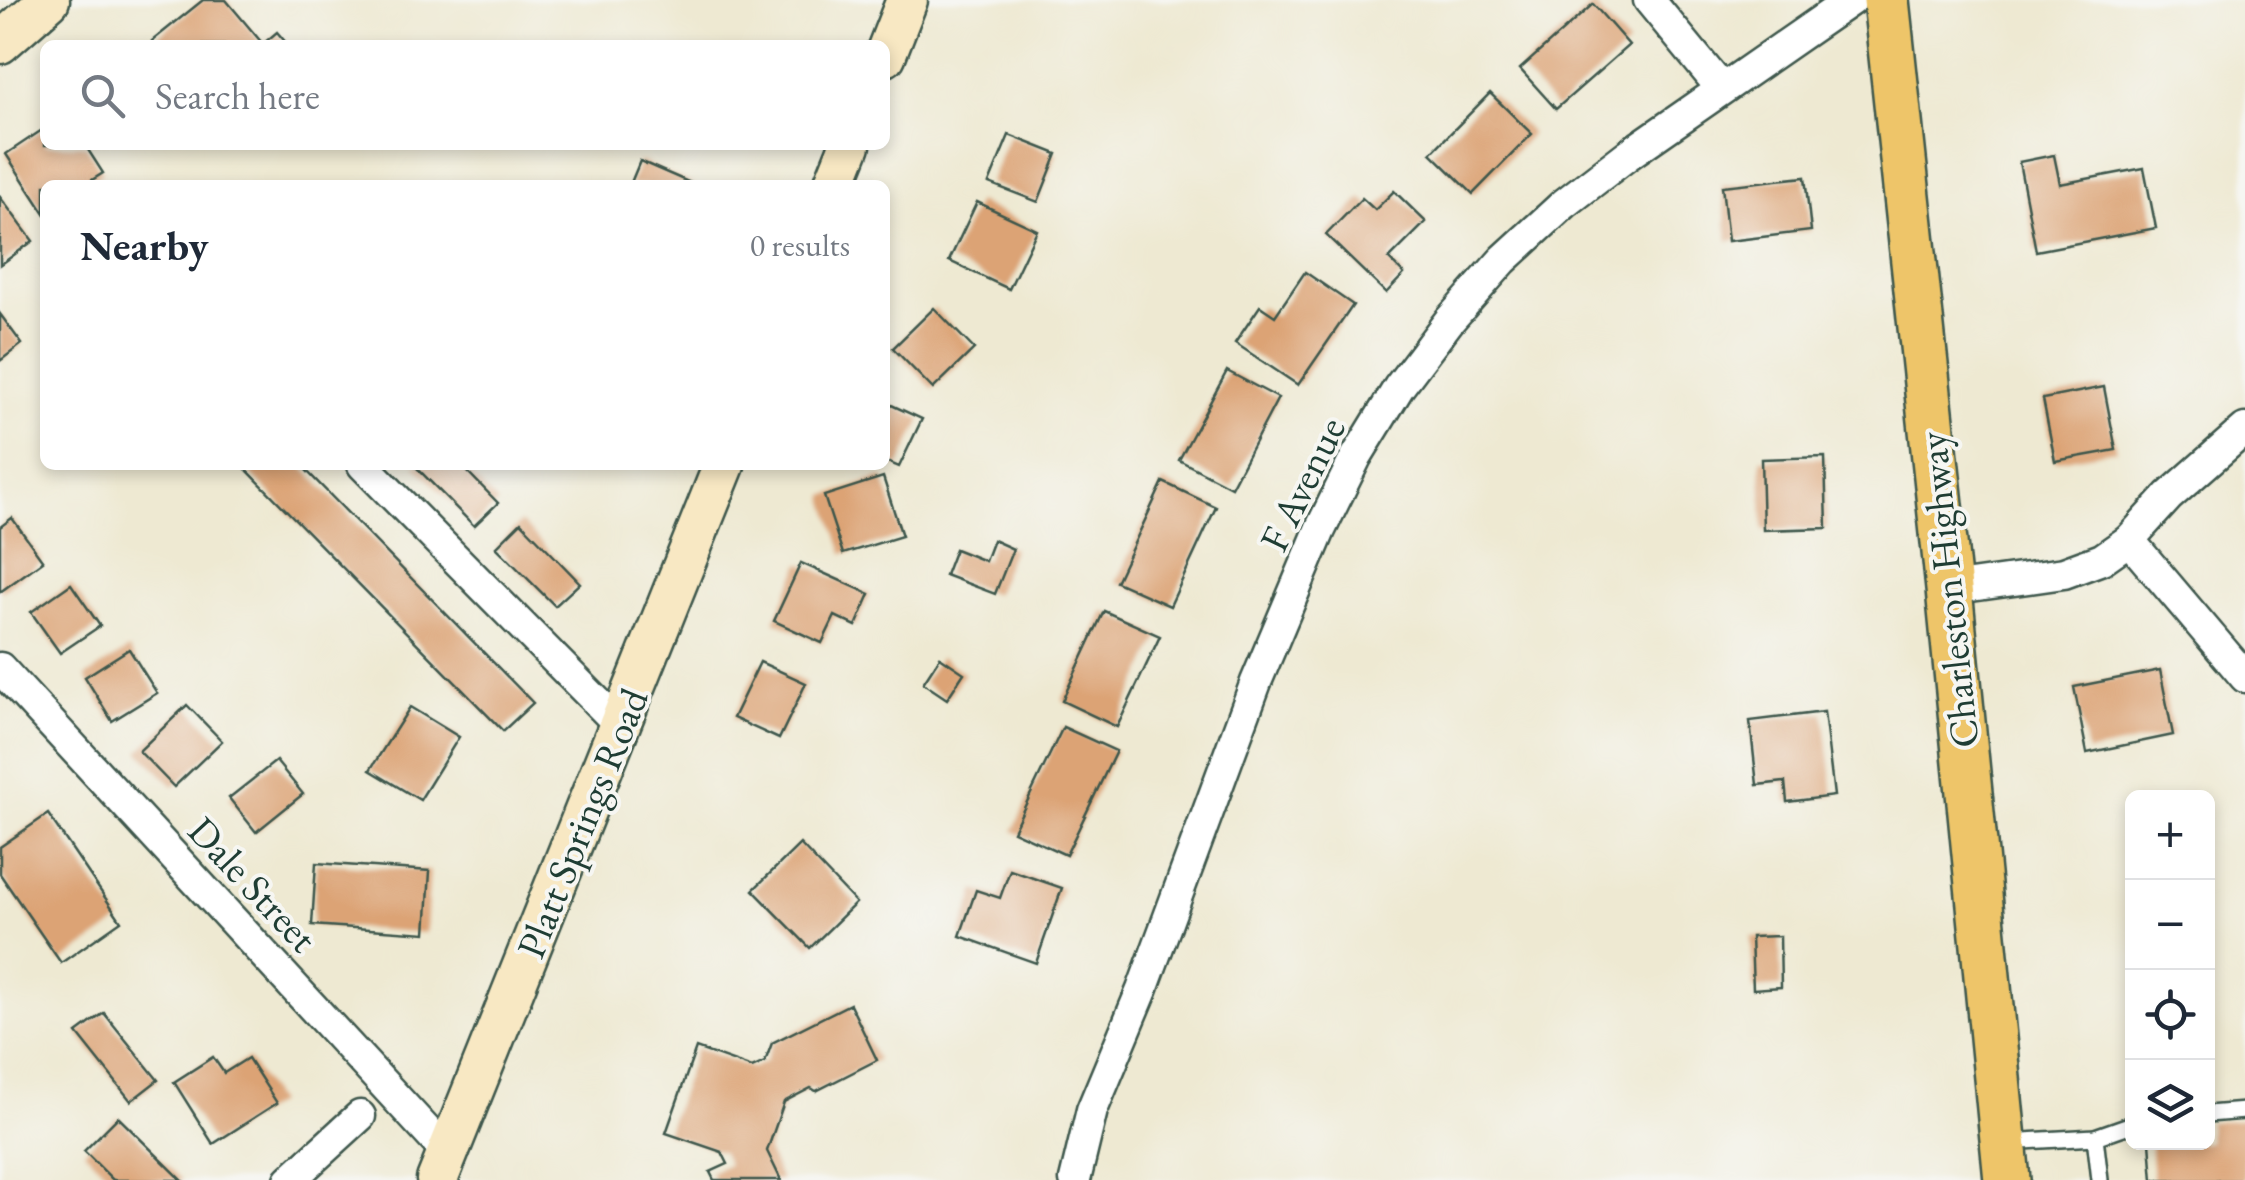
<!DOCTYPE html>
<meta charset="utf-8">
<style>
:root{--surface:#fff;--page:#f6f6f7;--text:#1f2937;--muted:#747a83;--line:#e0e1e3}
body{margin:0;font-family:"EB Garamond",serif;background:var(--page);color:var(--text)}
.controls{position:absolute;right:30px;bottom:30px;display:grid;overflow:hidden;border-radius:15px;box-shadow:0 5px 15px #0003}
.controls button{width:90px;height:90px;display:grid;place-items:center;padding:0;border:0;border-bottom:2px solid var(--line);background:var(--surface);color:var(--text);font:50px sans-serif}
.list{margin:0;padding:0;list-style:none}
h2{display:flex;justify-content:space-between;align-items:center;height:130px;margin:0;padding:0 40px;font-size:42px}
h2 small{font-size:32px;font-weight:400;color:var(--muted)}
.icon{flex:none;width:55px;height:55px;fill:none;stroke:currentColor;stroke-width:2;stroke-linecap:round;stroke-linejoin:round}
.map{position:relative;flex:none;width:2245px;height:1180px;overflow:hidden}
.search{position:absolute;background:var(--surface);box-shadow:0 5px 15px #0003;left:40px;top:40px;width:850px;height:110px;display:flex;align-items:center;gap:25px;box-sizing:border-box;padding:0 35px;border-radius:15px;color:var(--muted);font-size:38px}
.panel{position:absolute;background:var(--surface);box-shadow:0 5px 15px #0003;left:40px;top:180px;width:850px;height:290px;border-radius:15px}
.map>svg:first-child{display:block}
.building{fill:#dca374}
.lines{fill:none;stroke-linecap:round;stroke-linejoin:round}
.lane-casing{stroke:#3e574c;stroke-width:20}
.street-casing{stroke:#3e574c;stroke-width:35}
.secondary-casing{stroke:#3e574c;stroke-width:45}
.primary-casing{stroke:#3e574c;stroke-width:50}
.lane{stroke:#fff;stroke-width:15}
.street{stroke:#fff;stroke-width:30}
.secondary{stroke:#f8e8c3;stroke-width:40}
.primary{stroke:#eec569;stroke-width:45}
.labels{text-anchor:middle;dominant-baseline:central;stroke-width:8;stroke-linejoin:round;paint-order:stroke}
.street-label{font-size:40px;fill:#1f3d34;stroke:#f6f6f2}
</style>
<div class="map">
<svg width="2245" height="1180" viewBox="0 0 2245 1180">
<rect width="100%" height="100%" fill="#f6f6f2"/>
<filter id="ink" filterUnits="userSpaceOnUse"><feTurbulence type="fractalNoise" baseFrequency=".01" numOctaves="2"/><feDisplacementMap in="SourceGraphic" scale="20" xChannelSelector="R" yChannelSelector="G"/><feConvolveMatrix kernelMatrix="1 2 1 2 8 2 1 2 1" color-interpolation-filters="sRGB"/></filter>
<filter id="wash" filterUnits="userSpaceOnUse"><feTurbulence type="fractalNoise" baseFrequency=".0048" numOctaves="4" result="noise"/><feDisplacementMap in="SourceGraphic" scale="40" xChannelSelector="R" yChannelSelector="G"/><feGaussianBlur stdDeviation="2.25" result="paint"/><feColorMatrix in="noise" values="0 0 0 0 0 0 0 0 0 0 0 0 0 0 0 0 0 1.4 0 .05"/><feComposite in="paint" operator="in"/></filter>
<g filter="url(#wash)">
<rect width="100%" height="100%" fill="#eee9d2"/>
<g id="blocks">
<g class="building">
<polygon points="203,0 226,0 263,44 277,32 288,45 155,45 152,41"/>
<polygon points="1593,4 1629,45 1556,109 1520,69"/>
<polygon points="1490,93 1532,134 1473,194 1431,153"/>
<polygon points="45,128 45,145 85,145 103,173 84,185 45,185 45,214 6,154"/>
<polygon points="1009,135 1057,154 1038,202 989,183"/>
<polygon points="2054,155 2060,184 2144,168 2156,228 2036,251 2019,162"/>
<polygon points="640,161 695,185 630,185"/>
<polygon points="1805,177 1811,231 1728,241 1722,186"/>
<polygon points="1394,191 1426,222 1389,259 1404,274 1386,293 1326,235 1362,198 1375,210"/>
<polygon points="0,197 33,241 0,265"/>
<polygon points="977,202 1037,230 1009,289 949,261"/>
<polygon points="1305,272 1353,305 1298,385 1235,343 1260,306 1275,316"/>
<polygon points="934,308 974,349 933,389 893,348"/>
<polygon points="0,314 22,344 0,361"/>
<polygon points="1227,371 1278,398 1231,487 1179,460"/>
<polygon points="2104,387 2116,450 2055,461 2043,399"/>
<polygon points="885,402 922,419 899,467 885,461"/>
<polygon points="1825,457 1827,528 1763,530 1761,459"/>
<polygon points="242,465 301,465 533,703 503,731"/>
<polygon points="414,465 461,465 498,503 474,526"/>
<polygon points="883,477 902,536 843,554 824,496"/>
<polygon points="1163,482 1216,507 1170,606 1116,582"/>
<polygon points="12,518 43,561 0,592 0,527"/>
<polygon points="521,522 580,583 555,606 496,547"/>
<polygon points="993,540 1013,549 995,594 945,575 955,549 985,561"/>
<polygon points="801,563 870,594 856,626 835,616 822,643 774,621"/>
<polygon points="71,584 100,626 60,653 31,612"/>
<polygon points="1104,611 1160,636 1117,727 1062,701"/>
<polygon points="129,649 157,693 112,721 85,677"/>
<polygon points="940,657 964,673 947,699 923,683"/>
<polygon points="760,662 806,683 779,739 733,718"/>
<polygon points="2160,670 2173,735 2087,753 2074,687"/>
<polygon points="187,705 222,741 174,787 139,751"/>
<polygon points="410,707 459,737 420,800 370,770"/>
<polygon points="1824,712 1834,796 1787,802 1785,782 1757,785 1750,721"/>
<polygon points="1063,727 1116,751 1066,855 1013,831"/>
<polygon points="276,761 303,794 256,832 229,798"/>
<polygon points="48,814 121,921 61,963 0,874 0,847"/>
<polygon points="800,844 856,903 810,948 753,890"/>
<polygon points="316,863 430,871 426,933 312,925"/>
<polygon points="1010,870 1062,888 1036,963 960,936 976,890 1000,898"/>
<polygon points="1780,936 1781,987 1753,989 1751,937"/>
<polygon points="850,1004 877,1060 816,1091 811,1088 784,1102 767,1151 781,1180 714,1180 710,1172 728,1164 722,1152 666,1133 696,1048 752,1068 765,1062 772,1043"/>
<polygon points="104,1013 158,1080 131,1101 77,1033"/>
<polygon points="213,1057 224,1073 248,1058 277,1103 213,1144 174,1082"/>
<polygon points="118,1117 182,1180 113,1180 84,1151"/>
<polygon points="2245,1119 2245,1180 2153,1180 2150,1142 2208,1142 2208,1122"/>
</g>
</g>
</g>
<g filter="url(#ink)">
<use href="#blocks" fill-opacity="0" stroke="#3e574c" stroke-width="2.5"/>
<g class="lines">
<defs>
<g id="lane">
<polyline points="2208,1114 2245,1111"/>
<polyline points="2095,1137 2100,1180"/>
<polyline points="2007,1142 2095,1137 2132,1124"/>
</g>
<g id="street">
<polyline points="1649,0 1722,89"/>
<polyline points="363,465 621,726"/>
<polyline points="2129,540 2245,677"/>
<polyline points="1949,589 2064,573 2102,559 2129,540 2169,496 2245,429"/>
<polyline points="0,668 448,1154"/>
<polyline points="290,1180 360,1116"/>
<polyline points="1075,1180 1092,1110 1142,990 1256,682 1320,530 1356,457 1399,387 1449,321 1503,260 1564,204 1629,154 1851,0"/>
</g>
<g id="secondary">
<polyline points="0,43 49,0"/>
<polyline points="885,56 907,0"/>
<polyline points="834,185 850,145"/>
<polyline points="437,1180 724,465"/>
</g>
<polyline id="primary" points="1886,0 1949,589 2007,1180"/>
</defs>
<use href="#lane" class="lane-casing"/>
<use href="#street" class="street-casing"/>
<use href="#secondary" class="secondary-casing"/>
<use href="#primary" class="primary-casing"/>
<use href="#lane" class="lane"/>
<use href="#street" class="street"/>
<use href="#secondary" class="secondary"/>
<use href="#primary" class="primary"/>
</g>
</g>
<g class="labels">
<g class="street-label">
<text transform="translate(1302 484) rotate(-64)">F Avenue</text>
<text transform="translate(1948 590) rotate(-96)">Charleston Highway</text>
<text transform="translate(582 823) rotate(-68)">Platt Springs Road</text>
<text transform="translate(253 884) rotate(47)">Dale Street</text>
</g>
</g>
</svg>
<div class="controls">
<button>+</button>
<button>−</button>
<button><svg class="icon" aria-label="locate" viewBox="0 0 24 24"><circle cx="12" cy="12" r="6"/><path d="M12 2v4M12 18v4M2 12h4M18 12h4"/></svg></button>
<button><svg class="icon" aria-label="layers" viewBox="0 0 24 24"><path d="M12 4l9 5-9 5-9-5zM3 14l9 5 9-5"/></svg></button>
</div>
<div class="search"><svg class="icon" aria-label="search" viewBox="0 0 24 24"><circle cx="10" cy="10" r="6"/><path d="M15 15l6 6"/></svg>Search here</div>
<section class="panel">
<h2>Nearby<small>0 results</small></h2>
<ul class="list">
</ul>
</section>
</div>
